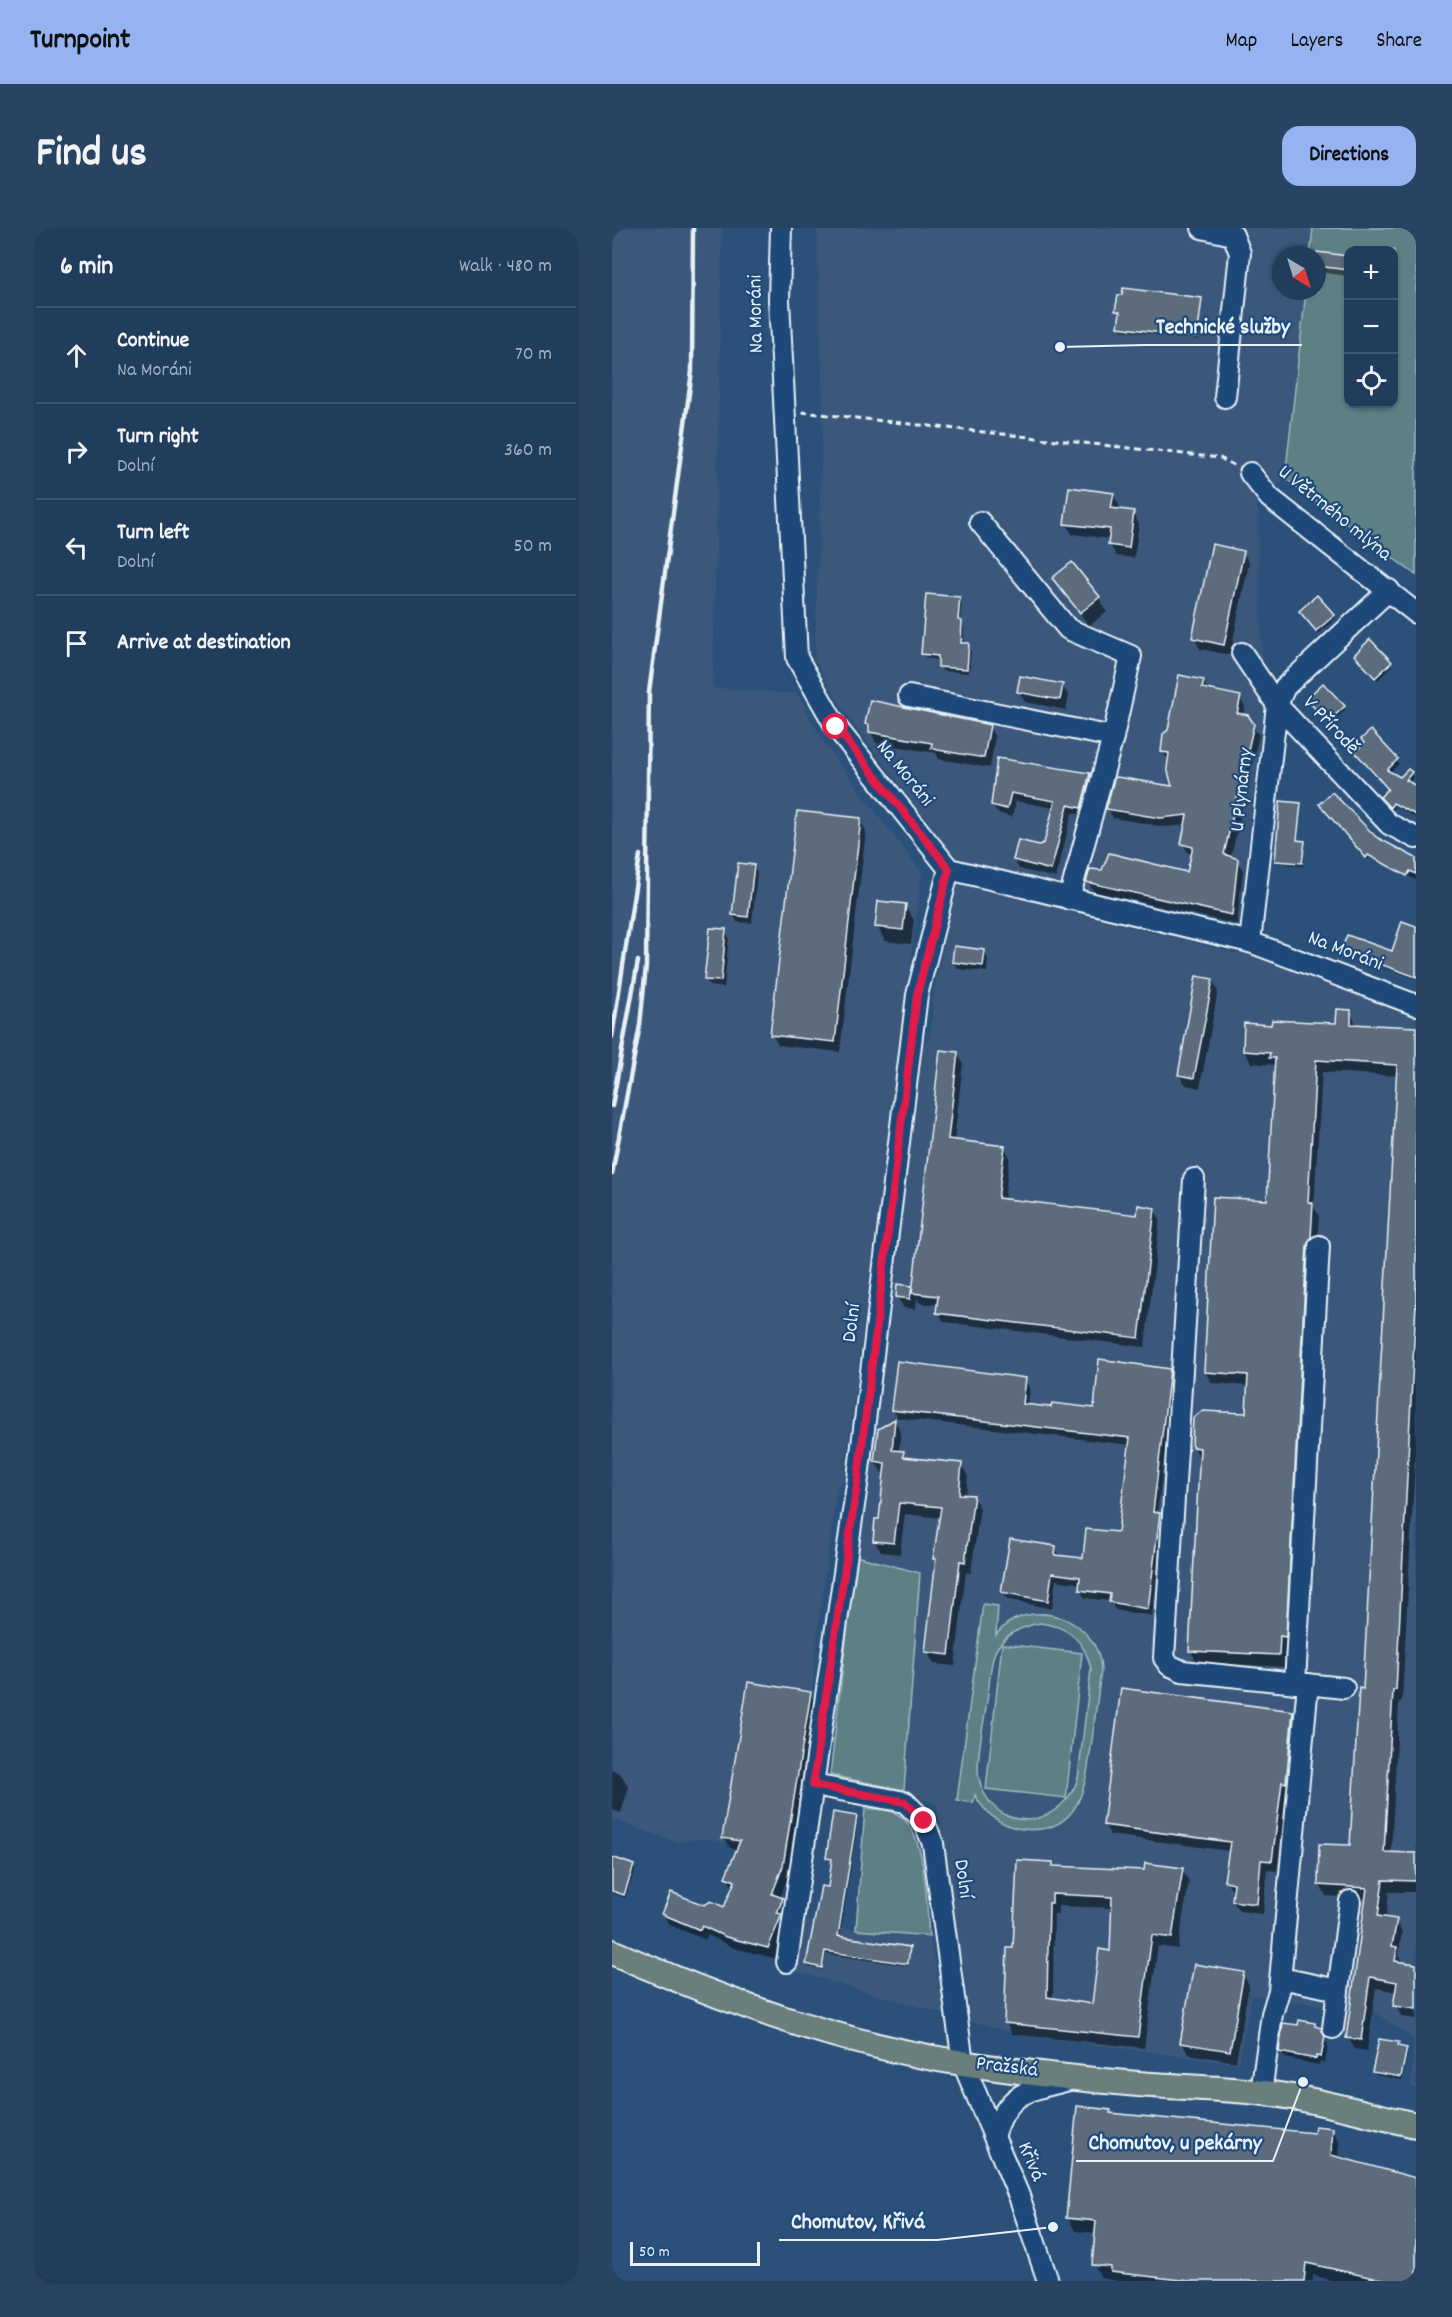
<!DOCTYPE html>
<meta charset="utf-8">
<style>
:root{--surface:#203d5c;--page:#284462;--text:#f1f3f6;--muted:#a2aebb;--line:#3d5672;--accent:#95b2f1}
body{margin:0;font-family:Dekko,sans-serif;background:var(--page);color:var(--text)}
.controls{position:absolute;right:18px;top:18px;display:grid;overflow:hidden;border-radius:12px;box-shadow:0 2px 4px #0004}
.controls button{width:54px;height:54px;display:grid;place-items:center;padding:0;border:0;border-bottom:2px solid var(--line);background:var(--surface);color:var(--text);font:30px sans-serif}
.compass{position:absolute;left:660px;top:18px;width:54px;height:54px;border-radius:50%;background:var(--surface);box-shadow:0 2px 4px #0004;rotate:142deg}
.scale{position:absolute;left:18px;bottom:15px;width:130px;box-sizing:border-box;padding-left:6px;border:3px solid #e8f1f8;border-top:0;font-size:16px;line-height:21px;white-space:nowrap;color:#e8f1f8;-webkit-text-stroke:4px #1f4a7a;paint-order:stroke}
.stop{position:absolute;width:18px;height:18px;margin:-14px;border:4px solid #e11d48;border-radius:50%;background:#fff}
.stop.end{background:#e11d48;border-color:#fff;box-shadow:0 2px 6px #0008}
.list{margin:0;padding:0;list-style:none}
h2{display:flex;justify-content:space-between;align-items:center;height:78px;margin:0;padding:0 24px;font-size:26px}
h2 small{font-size:20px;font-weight:400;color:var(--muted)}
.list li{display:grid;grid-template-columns:39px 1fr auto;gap:18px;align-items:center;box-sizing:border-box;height:96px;padding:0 24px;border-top:2px solid var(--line)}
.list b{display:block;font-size:22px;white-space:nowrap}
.list p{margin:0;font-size:20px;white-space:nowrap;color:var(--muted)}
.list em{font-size:20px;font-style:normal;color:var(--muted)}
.icon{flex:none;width:33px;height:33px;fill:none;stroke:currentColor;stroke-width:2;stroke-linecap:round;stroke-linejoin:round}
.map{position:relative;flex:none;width:804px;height:2053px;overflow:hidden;border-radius:18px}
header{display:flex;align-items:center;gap:36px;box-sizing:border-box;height:84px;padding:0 30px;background:var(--accent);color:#111}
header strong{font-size:28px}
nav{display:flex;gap:33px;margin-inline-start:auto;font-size:21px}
.intro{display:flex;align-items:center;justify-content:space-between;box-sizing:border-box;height:144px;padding:0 36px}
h1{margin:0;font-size:42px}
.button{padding:15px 27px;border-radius:18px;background:var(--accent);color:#111;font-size:21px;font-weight:700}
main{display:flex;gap:36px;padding:0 36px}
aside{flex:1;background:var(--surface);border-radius:18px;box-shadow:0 2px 4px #0004}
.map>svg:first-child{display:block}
.built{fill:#3a597b}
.green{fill:#5c8084;stroke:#a2b8be;stroke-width:1.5;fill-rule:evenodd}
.shadow{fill:#0007;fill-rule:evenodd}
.building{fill:#5c6c7c;stroke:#e8f1f8;stroke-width:1.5;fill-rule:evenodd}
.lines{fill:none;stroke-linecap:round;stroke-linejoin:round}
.minor-casing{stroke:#e8f1f8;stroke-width:24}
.major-casing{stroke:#e8f1f8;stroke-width:28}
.path{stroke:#e8f1f8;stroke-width:3;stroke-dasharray:6 4.5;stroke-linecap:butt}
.minor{stroke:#1f4a7a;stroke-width:20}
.major{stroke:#6b7f7c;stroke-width:24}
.rail{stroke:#e8f1f8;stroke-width:4.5}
.route{stroke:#e11d48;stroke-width:8}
.labels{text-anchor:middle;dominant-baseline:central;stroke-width:4.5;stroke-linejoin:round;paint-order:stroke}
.street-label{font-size:21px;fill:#e8f1f8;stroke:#1f4a7a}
.leader{fill:none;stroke:#e8f1f8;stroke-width:2}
.callout-dot{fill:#e8f1f8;stroke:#1f4a7a;stroke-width:2}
.callout-label{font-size:22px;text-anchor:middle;font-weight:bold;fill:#e8f1f8;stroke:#1f4a7a;stroke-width:4.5;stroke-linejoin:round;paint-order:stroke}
</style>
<header>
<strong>Turnpoint</strong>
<nav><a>Map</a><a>Layers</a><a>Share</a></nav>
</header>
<div class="intro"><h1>Find us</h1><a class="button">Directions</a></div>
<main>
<aside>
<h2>6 min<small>Walk · 480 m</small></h2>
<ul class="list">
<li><svg class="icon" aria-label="ahead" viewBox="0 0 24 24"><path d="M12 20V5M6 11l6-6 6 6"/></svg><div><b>Continue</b><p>Na Moráni</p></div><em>70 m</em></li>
<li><svg class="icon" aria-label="right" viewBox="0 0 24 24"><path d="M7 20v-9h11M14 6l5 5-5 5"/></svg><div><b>Turn right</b><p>Dolní</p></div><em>360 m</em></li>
<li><svg class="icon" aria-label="left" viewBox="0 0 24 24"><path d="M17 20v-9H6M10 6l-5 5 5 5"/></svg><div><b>Turn left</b><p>Dolní</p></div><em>50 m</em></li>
<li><svg class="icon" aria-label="arrive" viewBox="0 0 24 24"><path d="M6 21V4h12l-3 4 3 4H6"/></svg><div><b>Arrive at destination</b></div></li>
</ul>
</aside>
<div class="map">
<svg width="804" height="2053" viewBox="0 0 804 2053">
<rect width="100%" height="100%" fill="#2b517a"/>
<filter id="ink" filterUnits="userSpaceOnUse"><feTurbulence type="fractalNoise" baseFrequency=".0167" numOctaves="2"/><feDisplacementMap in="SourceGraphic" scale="12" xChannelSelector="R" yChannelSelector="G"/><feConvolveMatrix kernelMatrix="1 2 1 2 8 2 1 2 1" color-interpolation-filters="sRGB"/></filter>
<g filter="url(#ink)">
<g class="built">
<polygon points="0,0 110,0 101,460 185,466 213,517 310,645 231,1255 225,1257 203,1425 194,1537 174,1629 92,1610 65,1614 0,1591"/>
<polygon points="205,0 701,0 698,27 669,27 669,63 694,63 673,250 645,277 652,478 626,695 344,631 234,486 203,432 211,176"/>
<polygon points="345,655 622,725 650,727 804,787 804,1620 799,1620 804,1621 804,1860 799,1859 802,1811 761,1783 749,1812 734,1810 714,1778 640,1767 626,1836 406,1806 359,1793 325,1577 292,1562 308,1345 244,1328 308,817 318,811 322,763"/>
<polygon points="191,1693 244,1702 317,1708 333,1786 185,1744"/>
</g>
<g class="green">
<path d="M701,0H804V347L673,250L694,63H705V27H698ZM736,22H782V176H736Z"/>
<polygon points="244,1328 308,1345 292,1562 218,1547"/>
<path d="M371,1376L386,1378L384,1407C415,1365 489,1390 489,1443C486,1466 483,1489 480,1512C474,1555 470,1608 410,1601C389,1598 372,1585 363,1567L361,1575L345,1572ZM428,1395C457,1398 473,1413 479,1441L466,1550C452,1595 395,1609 372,1565C369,1558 366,1550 366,1543C366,1516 373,1491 376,1465C378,1452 378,1436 383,1424C392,1406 409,1399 428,1395Z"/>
<polygon points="390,1416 470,1425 454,1570 374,1561"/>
<path d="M253,1580C262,1581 273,1581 281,1584C316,1597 314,1675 317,1708L244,1702Z"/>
</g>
<g class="shadow">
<polygon points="704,25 736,30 736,48 707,44"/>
<polygon points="589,71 586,112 509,102 508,99 509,86 505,83"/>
<polygon points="501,266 507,277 506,283 521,285 527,296 522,330 504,328 498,317 498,311 460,306 454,296"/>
<polygon points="631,324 637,335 618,427 588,421 582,410"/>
<polygon points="442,350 487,370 495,384 477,398"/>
<polygon points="347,371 350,375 348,394 352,399 351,416 356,417 359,422 357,445 330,443 327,432 314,430 311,426"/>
<polygon points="691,386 721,388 723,391 707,405"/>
<polygon points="745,430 779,435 780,438 766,452"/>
<polygon points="591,453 596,463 628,469 633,479 631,488 647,507 619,630 625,633 631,642 625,696 481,663 476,654 576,646 581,626 576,625 571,615 574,597 554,599 501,590 496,580 563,560 557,534 551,524"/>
<polygon points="450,458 457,468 454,482 413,474 407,464"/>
<polygon points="698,474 731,479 733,482 718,496"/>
<polygon points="255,496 377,498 383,509 378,540 327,531 324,525 264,515"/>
<polygon points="759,504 787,536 777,545 788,551 798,545 801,549 797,555 804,560 804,590 783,578 781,582 772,573 777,561 753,516"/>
<polygon points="386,532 477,547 482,555 474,588 460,585 444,650 407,641 402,632 433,616 442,580 404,573 400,589 385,585 380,576"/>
<polygon points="688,577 686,614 693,618 691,638 666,635 664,632"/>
<polygon points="711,579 804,632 804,652 758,629 756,632"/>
<polygon points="248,592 254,603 228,824 166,817 160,806"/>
<polygon points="141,638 145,645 140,695 125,694 121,687"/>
<polygon points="293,678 302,692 299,716 273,713 265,698"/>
<polygon points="113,703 117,710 112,760 98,758 94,751"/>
<polygon points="731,722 804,733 804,751 733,725"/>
<polygon points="372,724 376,731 375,744 346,741 341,734"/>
<polygon points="600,752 606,763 588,860 574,857 567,847"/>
<polygon points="738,783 745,798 804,801 804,1215 790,1473 787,1474 779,1626 804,1626 804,1664 777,1664 774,1691 784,1692 790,1704 787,1726 790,1736 804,1737 804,1791 790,1789 783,1778 785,1764 764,1760 755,1823 743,1821 736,1809 755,1671 714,1668 707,1656 740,1619 753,1462 786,848 710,844 702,979 707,988 680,1420 674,1419 673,1439 585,1434 578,1422 588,1231 581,1218 636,1187 637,1158 600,1155 593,1144 657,974 663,837 639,835 632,823 661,799 725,797"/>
<polygon points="345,825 351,835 342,913 392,919 398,929 392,972 527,989 542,981 548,991 533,1119 332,1094 326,1084 327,1077 308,1075 305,1070 304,1081 292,1080 285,1069 299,1059 302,1065"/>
<polygon points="557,1143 562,1151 545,1286 552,1295 540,1388 503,1382 499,1373 473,1370 468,1362 469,1356 444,1352 440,1381 395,1371 391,1363 443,1320 448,1328 472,1332 507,1306 519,1217 286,1190 281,1182 413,1151 418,1159 416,1178 483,1181"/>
<polygon points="283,1193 289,1204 287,1224 291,1225 295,1231 349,1236 356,1248 354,1268 361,1269 368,1280 359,1345 354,1344 343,1438 322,1436 315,1424 329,1290 293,1286 288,1326 269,1324 262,1312 269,1293 274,1245 270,1245 263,1233 267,1202"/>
<polygon points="198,1465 204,1476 176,1649 168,1670 176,1682 175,1698 162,1730 122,1720 96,1707 94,1712 58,1697 52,1686 92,1679 113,1681 121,1659 114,1649 126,1621 118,1620 112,1609"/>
<polygon points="681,1484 687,1495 679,1565 675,1564 665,1643 655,1642 651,1686 627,1683 621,1673 622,1664 614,1653 618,1623 498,1607 492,1596"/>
<polygon points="0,1542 8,1545 17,1559 9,1585 0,1582"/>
<polygon points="244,1589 246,1592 228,1709 298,1721 297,1738 214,1726 211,1742 197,1739 195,1736 217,1661 221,1633 215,1629"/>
<polygon points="0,1631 23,1642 13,1670 0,1665"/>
<path d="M440,1635L443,1640L534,1644L570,1642L577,1653L566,1721L546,1718L532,1820L400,1806L394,1795L402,1721ZM446,1678L501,1680L500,1725L481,1778L441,1771L442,1686H446Z"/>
<polygon points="631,1746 637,1757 624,1834 576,1826 570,1815"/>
<polygon points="702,1797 716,1817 713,1835 708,1834 707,1837 673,1830 668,1823 687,1799"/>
<polygon points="787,1818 796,1824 790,1852 764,1847 762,1844 785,1825"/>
<polygon points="498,1883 500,1887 704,1906 720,1901 728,1914 727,1930 804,1951 804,2053 721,2053 701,2047 701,2053 506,2053 489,2050 482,2037 485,2005 463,2003 456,1990"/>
</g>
<g class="building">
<polygon points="705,24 736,28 736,42 705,38"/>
<polygon points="511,60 590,70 585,110 506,99 508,84 503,83 506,67 510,67"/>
<polygon points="457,259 502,265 499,280 522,283 517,320 496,317 498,301 452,296"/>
<polygon points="600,316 632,323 612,417 580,410"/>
<polygon points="460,334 488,369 468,385 440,350"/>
<polygon points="314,366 348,369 346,392 350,393 349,415 357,415 355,441 326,439 326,428 309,426"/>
<polygon points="705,367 723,387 704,403 687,383"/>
<polygon points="758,411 780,434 763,450 742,427"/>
<polygon points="567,447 592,452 590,460 629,468 625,485 636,487 642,496 612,626 626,631 620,687 474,654 478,641 490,642 497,625 575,644 581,619 569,616 575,587 548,590 494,581 502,551 505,549 560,558 555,540 557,525 549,524 551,506 556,502"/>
<polygon points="408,448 451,456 448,472 405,464"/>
<polygon points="711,455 733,478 716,494 694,471"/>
<polygon points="258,472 378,497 372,530 326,522 319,520 320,515 257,504 257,497 253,496"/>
<polygon points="759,502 786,531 775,542 788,549 796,541 800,544 794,552 804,558 804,587 781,575 778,580 768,569 776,561 743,524 752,515 749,511"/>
<polygon points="385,530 478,545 469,580 456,577 439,642 401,632 406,612 427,617 432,615 443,573 399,565 395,581 379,577"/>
<polygon points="720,564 764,609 804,630 804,646 798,643 795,648 756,627 754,630 707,576"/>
<polygon points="668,573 689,575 685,612 693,613 690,635 663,633"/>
<polygon points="185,583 249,590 223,814 158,807"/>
<polygon points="126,635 142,637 136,689 120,687"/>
<polygon points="266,673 294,676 291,702 263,699"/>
<polygon points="790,693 804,698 804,749 729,722 735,707 780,723"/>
<polygon points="98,700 114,701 109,753 92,752"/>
<polygon points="342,718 373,722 371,738 340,734"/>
<polygon points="584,748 601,751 582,850 566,847"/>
<polygon points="725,781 739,782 739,796 804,799 804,1075 784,1462 781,1462 772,1624 804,1625 804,1653 771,1652 766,1688 785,1691 780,1718 785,1719 783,1733 804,1736 804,1781 781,1778 785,1754 758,1749 749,1812 734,1810 755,1660 706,1657 707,1616 738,1617 747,1460 751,1461 785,837 704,832 696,974 701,975 699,1009 695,1017 674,1409 668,1408 667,1427 577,1423 588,1220 580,1219 581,1190 590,1183 634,1185 636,1147 592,1144 601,969 655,972 663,830 657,830 658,825 631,823 632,795 659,797 660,792 724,795"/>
<polygon points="328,822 346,824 336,911 393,918 386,970 525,987 526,977 543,980 527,1110 324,1085 326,1068 300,1065"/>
<polygon points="285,1056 300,1058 298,1071 284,1069"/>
<polygon points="487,1131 558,1141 541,1284 548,1285 536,1381 497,1374 498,1366 467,1362 468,1349 440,1345 436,1373 389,1364 398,1311 444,1318 443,1327 471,1330 474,1301 506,1304 518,1210 279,1182 285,1133 414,1150 411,1176 439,1179 440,1175 482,1180"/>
<polygon points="283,1191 280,1222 292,1223 291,1229 350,1235 347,1266 362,1267 353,1334 348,1333 337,1427 313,1424 324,1331 321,1331 329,1279 287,1275 282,1315 261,1313 263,1291 267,1291 273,1235 262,1233 266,1201"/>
<polygon points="136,1454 199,1464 171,1638 160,1666 171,1670 165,1685 170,1686 156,1720 114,1709 90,1698 88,1702 50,1686 59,1664 92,1677 99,1673 112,1679 123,1653 113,1649 128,1613 110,1610"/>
<polygon points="509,1460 681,1483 674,1555 670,1554 660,1633 649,1632 645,1676 620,1673 622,1655 612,1653 618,1614 491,1597"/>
<polygon points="221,1584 245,1588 226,1708 298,1719 296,1736 213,1723 210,1740 194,1736 209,1658 216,1659 220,1631 214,1630"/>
<polygon points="0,1629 22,1637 12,1667 0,1663"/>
<path d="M405,1632L441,1634V1638L532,1642L533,1635L571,1640L560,1710L540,1707L526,1809L392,1795L395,1720H401ZM440,1666L500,1669L498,1723L487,1721L480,1776L435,1769L437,1675H440Z"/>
<polygon points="582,1736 632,1744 618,1823 568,1815"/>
<polygon points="687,1792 703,1795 703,1798 709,1800 713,1809 709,1829 704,1828 704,1831 667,1824 671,1795 686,1797"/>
<polygon points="767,1811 787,1814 786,1818 795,1820 789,1849 760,1844"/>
<polygon points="465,1878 499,1882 498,1885 702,1905 703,1898 721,1900 719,1927 804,1950 804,2053 775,2053 694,2035 692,2053 577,2053 499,2044 499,2039 480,2037 484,1993 454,1990"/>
</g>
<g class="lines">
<defs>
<g id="minor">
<polyline points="169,0 167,72 185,430 224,499 337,641 638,714 804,777"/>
<polyline points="590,0 621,7 628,25 613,169"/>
<polyline points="638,245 658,270 804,385"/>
<polyline points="368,294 456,401 519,428 501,509"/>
<polyline points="630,425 665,477 777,596 804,610"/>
<polyline points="297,468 501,509 457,671"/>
<polyline points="638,714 665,477 673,459 777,362"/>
<polyline points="582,951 552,1430 557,1437 570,1443 732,1460"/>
<polyline points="683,1455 707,1018"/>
<polyline points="201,1557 293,1574 312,1593 321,1616 351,1835 407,1968 436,2053"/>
<polyline points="175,1734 246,1250 305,767 337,641"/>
<polyline points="669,1750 726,1762"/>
<polyline points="721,1800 738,1673"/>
<polyline points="649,1865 660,1786 667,1763 696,1456"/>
<path d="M382,1909C395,1864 414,1863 457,1852"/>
</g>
<path id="major" d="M0,1724C113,1773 228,1816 350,1835C408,1844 468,1851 526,1856C577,1860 629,1860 680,1869C721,1876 763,1888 804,1897"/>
</defs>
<use href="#minor" class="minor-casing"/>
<use href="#major" class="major-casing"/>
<polyline class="path" points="190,184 608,230 623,238"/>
<use href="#minor" class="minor"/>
<use href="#major" class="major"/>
<g class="rail">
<polyline points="0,809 28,627"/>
<polyline points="0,878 26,733"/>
<polyline points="0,946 28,797 34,738 37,464 80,143 81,0"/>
</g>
</g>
</g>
<g class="lines" filter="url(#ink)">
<polyline class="route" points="224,499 337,641 305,767 246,1250 201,1557 293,1574 312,1593"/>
</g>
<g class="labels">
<g class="street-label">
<text transform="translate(145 86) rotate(-91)">Na Moráni</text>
<text transform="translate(722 286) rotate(39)">U Větrného mlýna</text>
<text transform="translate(718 498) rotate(47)">V Přírodě</text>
<text transform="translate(292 546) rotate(51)">Na Moráni</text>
<text transform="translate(631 562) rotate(-84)">U Plynárny</text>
<text transform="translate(733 724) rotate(21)">Na Moráni</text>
<text transform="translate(241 1095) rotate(-83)">Dolní</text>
<text transform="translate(350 1651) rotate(82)">Dolní</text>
<text transform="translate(395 1840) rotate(7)">Pražská</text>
<text transform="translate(418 1934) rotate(67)">Křivá</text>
</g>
</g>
<path class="leader" d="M448 119L532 117H690M691 1854L661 1933H464M441 1999L325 2012H167"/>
<g class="callout-dot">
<circle cx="448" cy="119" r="6"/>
<circle cx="691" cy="1854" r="6"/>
<circle cx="441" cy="1999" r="6"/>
</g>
<g class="callout-label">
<text x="611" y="105">Technické služby</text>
<text x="563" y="1921">Chomutov, u pekárny</text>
<text x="246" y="2000">Chomutov, Křivá</text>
</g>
</svg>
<div class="controls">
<button>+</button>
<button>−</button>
<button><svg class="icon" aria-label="locate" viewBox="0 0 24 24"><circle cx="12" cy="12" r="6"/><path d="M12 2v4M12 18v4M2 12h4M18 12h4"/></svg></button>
</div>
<svg class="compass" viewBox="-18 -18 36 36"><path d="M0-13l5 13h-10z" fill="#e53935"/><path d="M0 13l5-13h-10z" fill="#a2aebb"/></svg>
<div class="scale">50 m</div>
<div class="stop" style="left:224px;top:499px"></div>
<div class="stop end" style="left:312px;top:1593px"></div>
</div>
</main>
